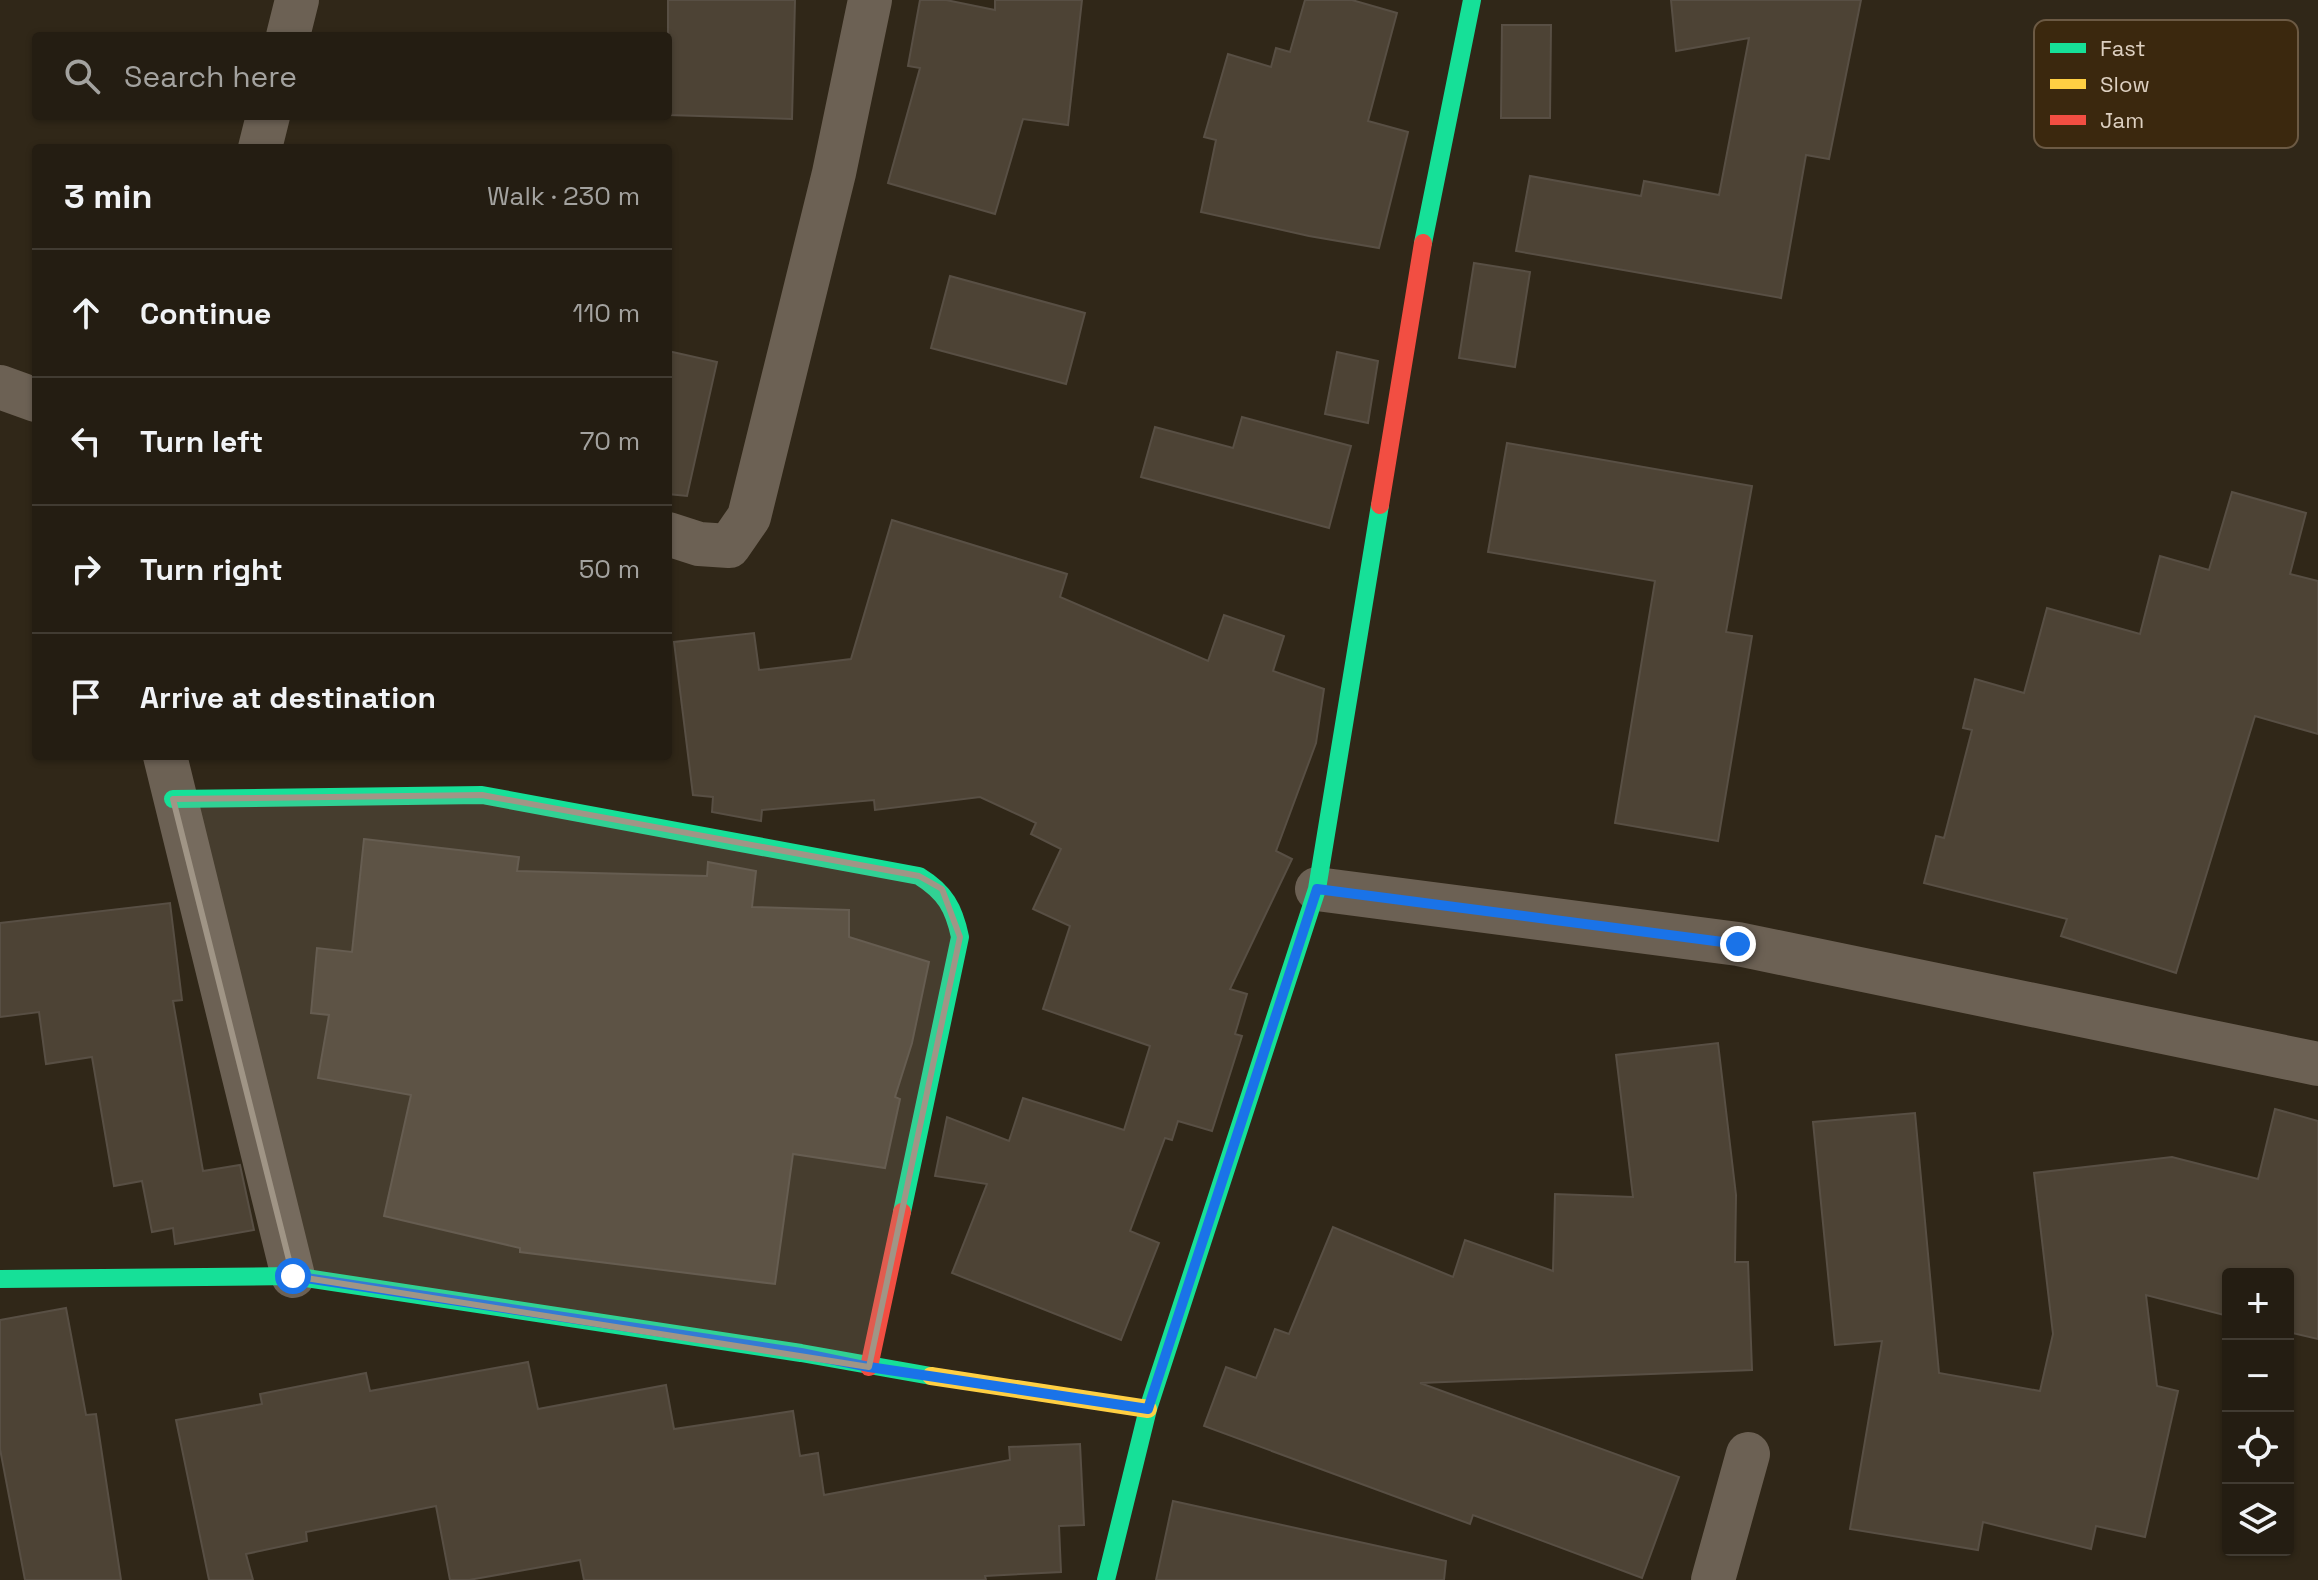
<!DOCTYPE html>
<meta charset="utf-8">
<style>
:root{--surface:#241d12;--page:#302a20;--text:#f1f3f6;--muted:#a3a29f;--line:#413b32}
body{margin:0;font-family:"Space Grotesk",sans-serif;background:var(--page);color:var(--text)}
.controls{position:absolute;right:24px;bottom:24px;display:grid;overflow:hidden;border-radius:8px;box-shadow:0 2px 6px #0004}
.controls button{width:72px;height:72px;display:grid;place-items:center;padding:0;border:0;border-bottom:2px solid var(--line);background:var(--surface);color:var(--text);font:40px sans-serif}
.stop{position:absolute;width:24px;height:24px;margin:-18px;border:6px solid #1a73e8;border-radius:50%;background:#fff}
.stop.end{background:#1a73e8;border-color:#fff;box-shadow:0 2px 8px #0008}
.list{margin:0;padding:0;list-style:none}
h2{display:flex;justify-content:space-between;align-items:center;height:104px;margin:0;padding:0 32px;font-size:34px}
h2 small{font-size:26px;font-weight:400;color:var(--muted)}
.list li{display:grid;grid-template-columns:52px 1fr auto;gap:24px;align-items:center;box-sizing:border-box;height:128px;padding:0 32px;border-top:2px solid var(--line)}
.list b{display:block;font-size:30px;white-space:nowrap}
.list em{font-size:26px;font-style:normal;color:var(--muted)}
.icon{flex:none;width:44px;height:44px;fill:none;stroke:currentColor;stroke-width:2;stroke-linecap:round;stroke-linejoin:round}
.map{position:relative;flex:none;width:2318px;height:1580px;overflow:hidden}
.search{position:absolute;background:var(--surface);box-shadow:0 2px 6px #0004;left:32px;top:32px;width:640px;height:88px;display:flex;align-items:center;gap:20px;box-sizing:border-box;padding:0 28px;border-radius:8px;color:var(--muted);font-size:30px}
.panel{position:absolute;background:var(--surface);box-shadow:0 2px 6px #0004;left:32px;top:144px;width:640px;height:616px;border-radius:8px}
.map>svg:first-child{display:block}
.building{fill:#4d4335;stroke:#584f44;stroke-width:2}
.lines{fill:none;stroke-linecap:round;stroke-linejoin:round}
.street{stroke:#6c6154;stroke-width:44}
.fast{stroke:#16e098;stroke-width:18}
.slow{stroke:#ffcf43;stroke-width:18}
.jam{stroke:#f24e42;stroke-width:18}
.route{stroke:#1a73e8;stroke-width:10}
.marked{fill:#a09586;fill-opacity:0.2;stroke:#a09586;stroke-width:6;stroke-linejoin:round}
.key{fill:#3b280e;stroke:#6c5a44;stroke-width:2}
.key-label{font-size:22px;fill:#ddd0c1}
</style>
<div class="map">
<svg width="2318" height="1580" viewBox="0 0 2318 1580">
<rect width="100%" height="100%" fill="#302718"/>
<g class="building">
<polygon points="668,0 795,0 792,119 668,115"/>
<polygon points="920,0 946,0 995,10 995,0 1082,0 1068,125 1023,119 995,214 888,183 920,68 908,66"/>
<polygon points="1305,0 1352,0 1397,13 1368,121 1408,132 1379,248 1309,236 1201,212 1216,140 1204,137 1228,54 1271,67 1276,48 1290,52"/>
<polygon points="1671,0 1861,0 1829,159 1806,155 1781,298 1516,251 1530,176 1641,196 1644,181 1719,195 1749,38 1676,51"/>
<polygon points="1502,25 1551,25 1550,118 1501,118"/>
<polygon points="1474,263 1530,272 1515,367 1459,358"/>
<polygon points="950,276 1085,313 1066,384 931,348"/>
<polygon points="668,351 717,362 687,496 668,494"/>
<polygon points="1337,352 1378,361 1368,423 1325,414"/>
<polygon points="1242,417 1351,446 1329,528 1141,477 1155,427 1233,448"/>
<polygon points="1507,443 1752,486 1726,632 1752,636 1718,841 1615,823 1655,581 1488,552"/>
<polygon points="2232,492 2306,513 2290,574 2318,581 2318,734 2255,716 2176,973 2061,936 2067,919 1924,883 1936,836 1944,838 1972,730 1963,728 1975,679 2024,693 2047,608 2140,634 2160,556 2209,570"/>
<polygon points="892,520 1067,574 1060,597 1208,661 1224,615 1284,636 1273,671 1324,689 1316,743 1276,851 1292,859 1230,989 1247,994 1235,1034 1242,1036 1212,1131 1178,1121 1172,1140 1165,1138 1130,1231 1159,1243 1121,1340 952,1273 987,1184 935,1176 947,1117 1009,1141 1023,1098 1124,1130 1150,1046 1043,1009 1070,926 1033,909 1061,849 1031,834 1036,823 980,797 875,810 874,800 762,810 761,821 712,812 713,797 693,795 674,642 754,633 759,670 851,659"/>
<polygon points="364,839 519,857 517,871 707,876 708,862 756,871 752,907 849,910 849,937 929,962 912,1043 895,1097 900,1099 885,1168 793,1154 775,1284 520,1252 520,1248 384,1216 411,1095 318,1078 329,1015 311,1013 317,948 352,952"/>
<polygon points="170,903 182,1000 173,1001 203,1171 240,1165 254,1230 175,1244 173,1228 152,1232 142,1181 114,1186 92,1057 46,1064 39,1012 0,1017 0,923"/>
<polygon points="1718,1043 1736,1195 1735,1262 1748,1262 1752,1370 1420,1383 1679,1477 1642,1578 1473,1515 1470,1524 1204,1426 1226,1367 1256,1378 1275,1329 1289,1334 1333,1227 1453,1277 1465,1240 1553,1271 1555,1194 1633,1197 1616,1055"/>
<polygon points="2275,1109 2318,1121 2318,1339 2288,1332 2288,1274 2228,1274 2228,1316 2146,1295 2157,1386 2178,1391 2145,1537 2096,1526 2091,1549 1983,1522 1978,1550 1850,1529 1882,1341 1835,1345 1813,1122 1915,1113 1939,1373 2040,1391 2053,1334 2034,1173 2172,1157 2258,1179"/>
<polygon points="66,1308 86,1415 96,1414 121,1580 25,1580 0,1449 0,1320"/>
<polygon points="528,1362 538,1409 666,1385 674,1429 793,1411 800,1456 818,1453 824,1495 1010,1460 1009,1447 1080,1444 1084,1525 1059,1526 1061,1572 985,1576 986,1580 584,1580 580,1560 469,1580 450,1580 436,1506 306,1532 307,1541 246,1554 253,1580 209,1580 176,1420 262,1404 260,1394 366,1373 370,1391"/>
<polygon points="1173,1501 1446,1561 1444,1580 1156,1580"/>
</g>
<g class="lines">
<g class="street">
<polyline points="288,36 297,0"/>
<polyline points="260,148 268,116"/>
<polyline points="0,387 36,400"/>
<polyline points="668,534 699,544 729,546 749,517 834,173 870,0"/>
<polyline points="165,756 293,1276"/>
<polyline points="1317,889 1738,944 2318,1064"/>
<polyline points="1713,1580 1748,1454"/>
</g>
<g class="fast">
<polyline points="1423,243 1472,0"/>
<path d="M173,799L482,795L919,876C945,892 954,908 960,937L902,1212"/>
<polyline points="0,1279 293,1276 801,1353 931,1376"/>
<polyline points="1106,1580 1148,1409 1317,889 1380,505"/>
</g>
<polyline class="slow" points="931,1376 1148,1409"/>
<g class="jam">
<polyline points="1380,505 1423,243"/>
<polyline points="869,1367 902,1212"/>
</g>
</g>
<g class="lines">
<polyline class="route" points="293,1276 801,1353 869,1367 1148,1409 1317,889 1738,944"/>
</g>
<path class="marked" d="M482,795L919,876L942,889L960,937L869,1367L293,1276L173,799Z"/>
<rect x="2034" y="20" width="264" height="128" rx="12" class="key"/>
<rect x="2050" y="43" width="36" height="10" fill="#16e098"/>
<rect x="2050" y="79" width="36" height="10" fill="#ffcf43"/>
<rect x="2050" y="115" width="36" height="10" fill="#f24e42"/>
<g class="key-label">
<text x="2100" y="56">Fast</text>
<text x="2100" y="92">Slow</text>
<text x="2100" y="128">Jam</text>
</g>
</svg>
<div class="controls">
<button>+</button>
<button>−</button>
<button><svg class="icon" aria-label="locate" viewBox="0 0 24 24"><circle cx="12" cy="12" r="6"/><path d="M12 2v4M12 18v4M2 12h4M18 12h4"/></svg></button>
<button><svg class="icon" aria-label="layers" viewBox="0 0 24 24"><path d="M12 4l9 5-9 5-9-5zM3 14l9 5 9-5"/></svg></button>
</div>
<div class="stop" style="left:293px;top:1276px"></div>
<div class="stop end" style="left:1738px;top:944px"></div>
<div class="search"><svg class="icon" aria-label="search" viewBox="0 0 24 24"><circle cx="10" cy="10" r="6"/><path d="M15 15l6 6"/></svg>Search here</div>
<section class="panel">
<h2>3 min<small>Walk · 230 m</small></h2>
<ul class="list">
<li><svg class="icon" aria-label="ahead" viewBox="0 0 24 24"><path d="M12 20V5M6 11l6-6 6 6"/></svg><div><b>Continue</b></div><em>110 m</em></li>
<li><svg class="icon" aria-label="left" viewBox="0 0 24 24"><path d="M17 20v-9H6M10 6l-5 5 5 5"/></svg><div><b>Turn left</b></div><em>70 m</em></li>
<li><svg class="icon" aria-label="right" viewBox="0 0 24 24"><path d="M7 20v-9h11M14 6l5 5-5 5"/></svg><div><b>Turn right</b></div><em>50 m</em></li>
<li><svg class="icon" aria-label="arrive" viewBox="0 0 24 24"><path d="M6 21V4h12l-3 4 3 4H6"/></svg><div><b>Arrive at destination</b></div></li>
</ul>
</section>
</div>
